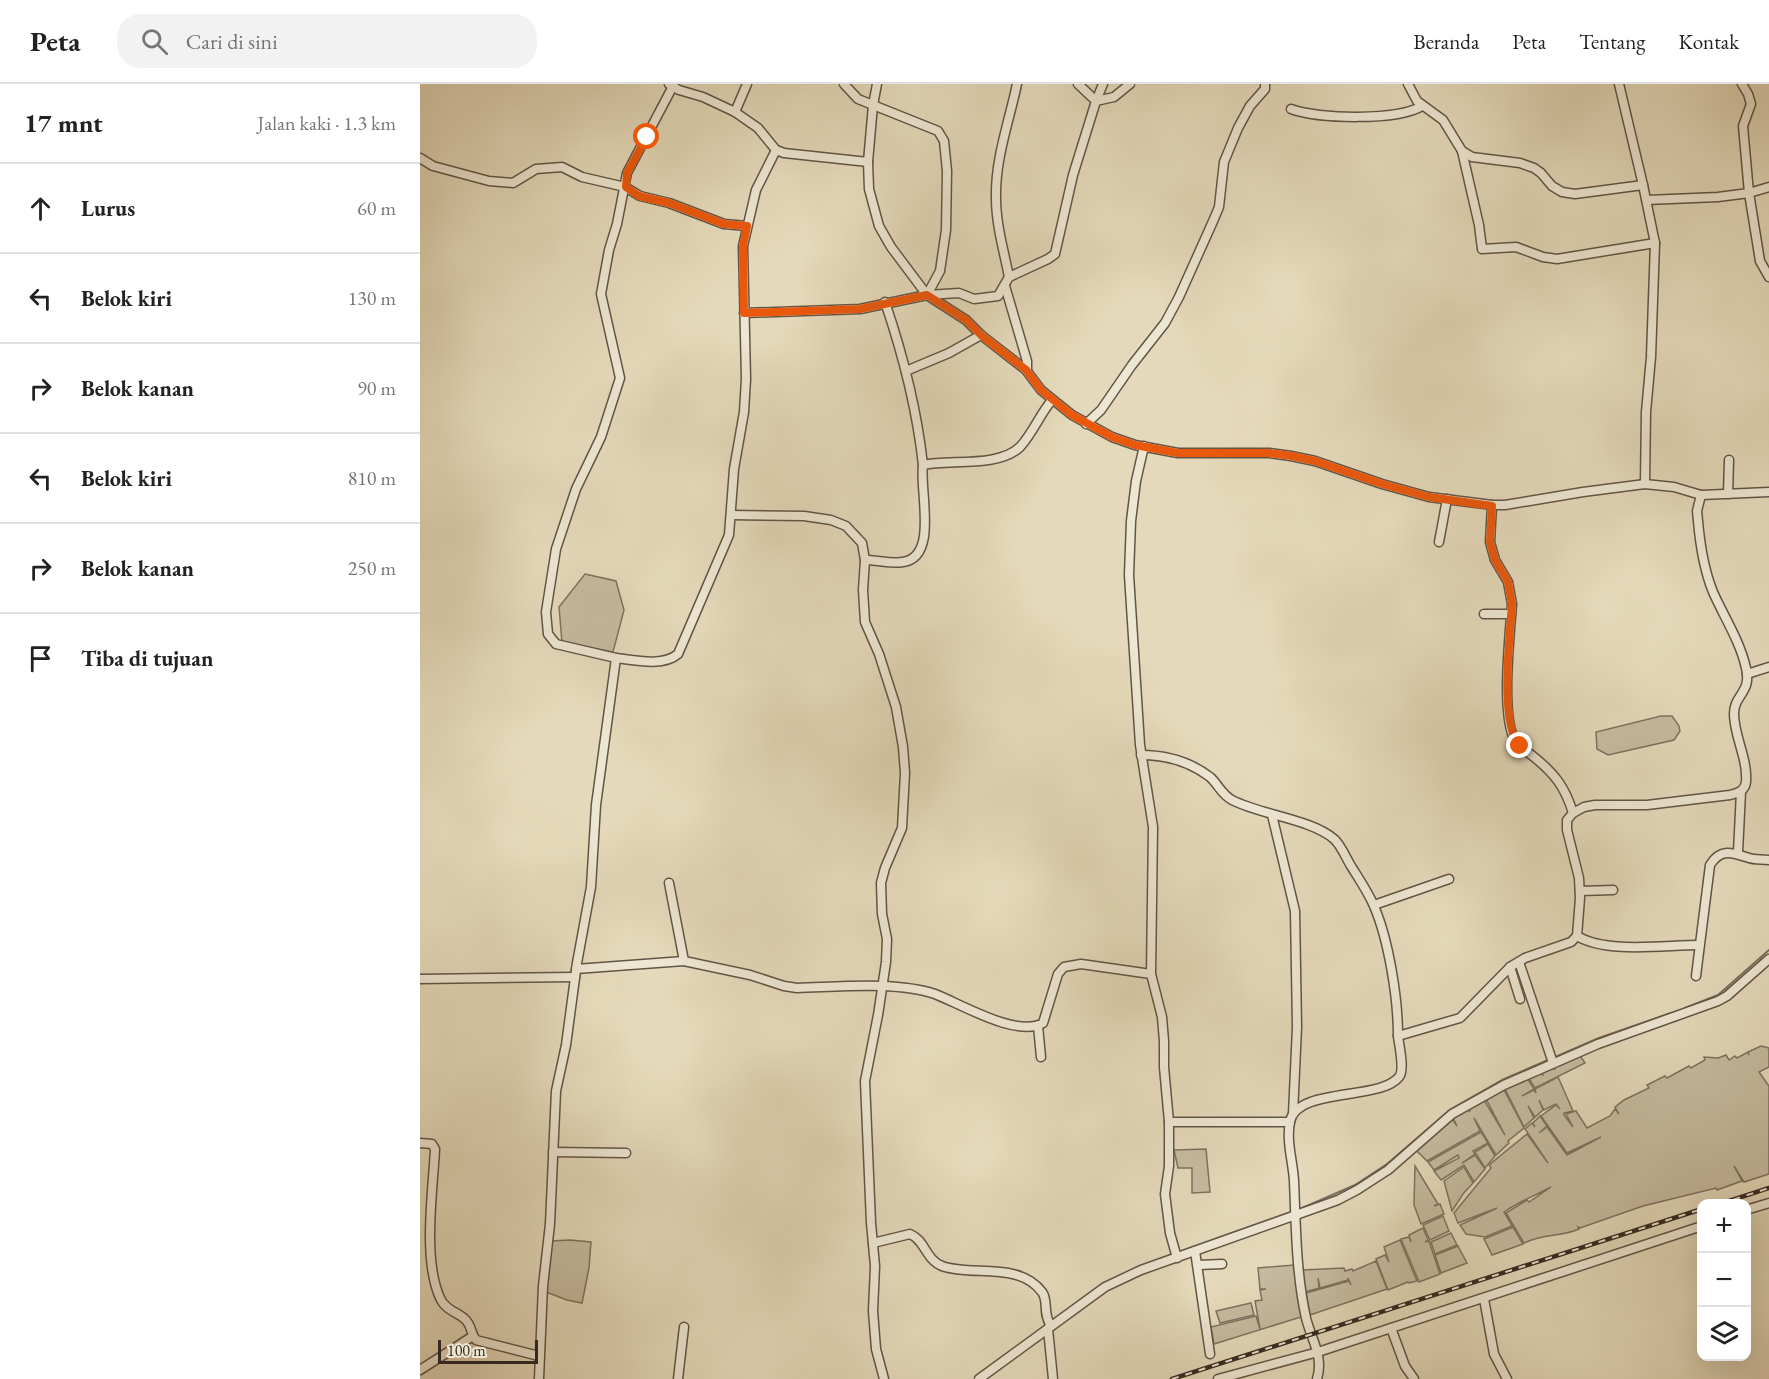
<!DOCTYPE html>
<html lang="id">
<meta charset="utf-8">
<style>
:root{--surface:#fff;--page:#f2f2f2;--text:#222;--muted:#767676;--line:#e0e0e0}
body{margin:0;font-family:"EB Garamond",serif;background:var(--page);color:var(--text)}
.controls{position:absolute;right:18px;bottom:18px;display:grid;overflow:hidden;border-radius:12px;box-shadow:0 6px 24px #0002}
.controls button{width:54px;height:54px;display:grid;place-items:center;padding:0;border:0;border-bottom:2px solid var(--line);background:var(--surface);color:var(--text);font:30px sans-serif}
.scale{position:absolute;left:18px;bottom:15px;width:100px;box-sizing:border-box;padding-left:6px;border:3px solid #362920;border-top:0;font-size:16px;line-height:21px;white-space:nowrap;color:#362920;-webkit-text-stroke:4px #ede6d2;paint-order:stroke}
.stop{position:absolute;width:18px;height:18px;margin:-14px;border:4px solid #ea580c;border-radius:50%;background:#fff}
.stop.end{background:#ea580c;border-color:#fff;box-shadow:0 2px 6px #0008}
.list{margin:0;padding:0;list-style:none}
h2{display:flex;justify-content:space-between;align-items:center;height:78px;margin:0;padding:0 24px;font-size:26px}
h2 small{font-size:20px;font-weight:400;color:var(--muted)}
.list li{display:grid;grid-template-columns:39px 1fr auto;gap:18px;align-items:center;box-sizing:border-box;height:90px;padding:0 24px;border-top:2px solid var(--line)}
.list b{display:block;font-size:22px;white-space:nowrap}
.list em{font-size:20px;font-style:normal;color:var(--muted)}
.icon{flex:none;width:33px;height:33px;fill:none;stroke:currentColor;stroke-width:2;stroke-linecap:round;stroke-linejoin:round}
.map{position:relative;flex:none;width:1349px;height:1295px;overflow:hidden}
header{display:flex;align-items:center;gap:36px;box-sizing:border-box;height:84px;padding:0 30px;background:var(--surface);border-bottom:2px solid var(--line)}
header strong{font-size:28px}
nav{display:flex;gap:33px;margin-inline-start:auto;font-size:21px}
.search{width:420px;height:54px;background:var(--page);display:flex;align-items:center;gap:15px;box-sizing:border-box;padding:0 21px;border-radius:24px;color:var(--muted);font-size:22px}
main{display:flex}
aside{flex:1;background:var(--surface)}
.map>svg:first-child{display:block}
.green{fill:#c6bba0;stroke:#7e7260;stroke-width:1.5}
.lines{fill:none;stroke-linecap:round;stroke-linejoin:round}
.stream{stroke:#7b6f5d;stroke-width:2}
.minor-casing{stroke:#625546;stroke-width:11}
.minor{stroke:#ede6d2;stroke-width:8}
.rail-casing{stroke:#362920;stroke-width:4.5}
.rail{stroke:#ede6d2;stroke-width:2;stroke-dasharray:7;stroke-linecap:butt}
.route{stroke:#ea580c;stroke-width:8}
</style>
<header>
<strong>Peta</strong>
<div class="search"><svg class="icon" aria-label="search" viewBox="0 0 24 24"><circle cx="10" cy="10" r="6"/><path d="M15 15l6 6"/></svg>Cari di sini</div>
<nav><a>Beranda</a><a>Peta</a><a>Tentang</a><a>Kontak</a></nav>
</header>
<main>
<aside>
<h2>17 mnt<small>Jalan kaki · 1.3 km</small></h2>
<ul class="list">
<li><svg class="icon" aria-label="ahead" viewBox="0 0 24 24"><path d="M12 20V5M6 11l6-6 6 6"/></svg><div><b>Lurus</b></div><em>60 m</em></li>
<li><svg class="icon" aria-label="left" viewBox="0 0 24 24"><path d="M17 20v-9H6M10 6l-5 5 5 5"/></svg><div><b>Belok kiri</b></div><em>130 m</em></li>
<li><svg class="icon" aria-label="right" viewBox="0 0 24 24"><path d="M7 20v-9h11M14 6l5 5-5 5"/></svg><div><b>Belok kanan</b></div><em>90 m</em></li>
<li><svg class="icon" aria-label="left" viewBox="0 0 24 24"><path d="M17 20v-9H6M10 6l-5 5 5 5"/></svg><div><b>Belok kiri</b></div><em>810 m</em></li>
<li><svg class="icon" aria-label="right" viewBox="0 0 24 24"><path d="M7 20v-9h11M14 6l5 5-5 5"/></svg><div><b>Belok kanan</b></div><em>250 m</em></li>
<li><svg class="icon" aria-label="arrive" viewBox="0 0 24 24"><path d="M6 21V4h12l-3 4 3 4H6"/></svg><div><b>Tiba di tujuan</b></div></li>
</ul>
</aside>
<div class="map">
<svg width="1349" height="1295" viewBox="0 0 1349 1295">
<rect width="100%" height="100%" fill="#e4d9ba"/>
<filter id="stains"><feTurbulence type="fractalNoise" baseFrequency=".00333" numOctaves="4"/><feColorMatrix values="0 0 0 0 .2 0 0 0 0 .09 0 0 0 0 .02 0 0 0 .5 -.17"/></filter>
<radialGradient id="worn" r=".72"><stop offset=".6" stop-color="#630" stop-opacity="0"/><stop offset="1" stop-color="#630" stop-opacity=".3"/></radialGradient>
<g class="green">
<polygon points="165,490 196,497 204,526 193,568 142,558 139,523"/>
<polygon points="1241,632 1252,632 1259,642 1260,647 1254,656 1188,671 1177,665 1176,648"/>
<path d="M1341,962L1349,964V983L1339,988L1349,1002V1090L1324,1098L1314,1082L1322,1097L1297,1106L1296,1104L1223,1122L1160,1144L1158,1143L1159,1145C1142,1153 1125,1149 1104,1159L1086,1129L1107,1116L1109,1118L1131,1103C1115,1112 1099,1117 1084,1128L1092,1142L1065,1153L1046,1150L1040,1141L1077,1124L1038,1139L1034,1129L1071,1084L1069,1081L1107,1050L1128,1079L1105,1045L1112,1039L1115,1043L1113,1039L1120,1032L1127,1042L1119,1049L1127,1043L1147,1071L1181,1053L1147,1069L1121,1032L1136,1021L1140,1025L1136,1020L1124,1026L1119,1016L1123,1026L1115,1033L1108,1022L1114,1034L1104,1043L1085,1005L1107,994L1114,1005L1102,1012L1114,1006L1116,1009L1115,1005L1138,993L1153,1027L1144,1029V1031L1153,1043L1146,1030L1156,1027L1167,1044L1190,1032L1195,1025L1199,1030L1195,1023L1204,1016L1229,1004L1227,1001L1245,992L1247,994L1269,982L1271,984L1285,976L1284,973L1298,974L1306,971L1309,976L1315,972L1317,974L1328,968L1329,971L1328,968Z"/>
<polygon points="1159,970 1165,979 1115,1004 1108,993 1121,988 1123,992 1122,988 1133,983 1135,986 1133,981"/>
<polygon points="1084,1006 1104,1044 1088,1057 1089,1059 1076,1071 1054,1034 1060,1047 1007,1077 995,1065 1032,1035 1037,1042 1033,1034 1048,1026 1050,1028 1049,1026 1064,1016 1085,1051 1066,1015"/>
<polygon points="1061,1048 1068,1059 1053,1067 1055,1070 1042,1079 1055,1071 1065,1085 1054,1098 1044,1081 1021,1096 1014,1087 1039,1074 1038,1071 1014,1086 1008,1078"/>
<polygon points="1068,1060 1075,1072 1065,1084 1055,1068"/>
<polygon points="786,1065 790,1108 772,1109 772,1084 758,1084 754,1066"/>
<polygon points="995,1082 1018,1120 1014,1122 1020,1120 1024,1130 1001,1140 994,1121"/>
<polygon points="1044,1083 1053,1099 1043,1110 1032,1127 1024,1097"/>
<polygon points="1023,1132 1029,1147 1010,1156 1003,1141"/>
<polygon points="1093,1143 1103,1160 1072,1171 1064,1155"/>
<polygon points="1003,1144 1008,1156 1005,1158 1009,1157 1020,1190 999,1198 981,1155 989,1153 991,1158 989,1151"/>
<polygon points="1031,1149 1037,1161 1015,1170 1011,1158"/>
<polygon points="150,1156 171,1158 169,1184 162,1219 147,1216 126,1208 130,1157"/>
<polygon points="980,1156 997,1197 989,1199 988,1198 968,1206 956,1175 965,1171 969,1178 964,1163"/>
<polygon points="1038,1162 1047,1179 1021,1189 1015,1171"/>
<polygon points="956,1177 967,1205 890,1231 886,1209 929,1197 931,1201 928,1194 928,1196 900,1204 898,1194 899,1204 885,1208 883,1186 924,1184 925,1187 932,1185 933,1187"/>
<polygon points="874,1181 881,1233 794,1260 791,1243 836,1232 840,1245 835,1217 842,1216 840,1206 846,1205 840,1205 838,1184"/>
<polygon points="831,1219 834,1231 800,1239 796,1227"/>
</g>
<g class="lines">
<g class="stream">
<polyline points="1265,924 1298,911 1349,866"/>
<polyline points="1133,974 1179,954 1251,929"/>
<polyline points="880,1125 935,1101 967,1080 1031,1025 1082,996 1128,976"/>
</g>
<defs>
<g id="minor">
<polyline points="249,0 259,6 283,13 315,28 338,44 356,66 364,69 448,78"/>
<polyline points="424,0 438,15 518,47 524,57 527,87 526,146 520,187 507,211"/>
<polyline points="457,0 453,21 448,78 449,105 459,142 471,163 507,211 546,236 561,251 606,286 621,306 652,331 692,353 715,361 758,369 849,369 871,372 895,377 962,400 1009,413 1072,421 1085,421 1163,408 1225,400 1254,403 1281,411 1349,408"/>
<polyline points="658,0 676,17 694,13 710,0"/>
<polyline points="988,0 997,17 1023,36 1042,67 1052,73 1100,79 1114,84 1121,89 1132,102 1142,108 1155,110 1223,101 1235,159 1231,273 1226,328 1225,400"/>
<polyline points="1199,0 1223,101"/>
<path d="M871,25C899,35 977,37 1002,22"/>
<polyline points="315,28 327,0"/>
<polyline points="1042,67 1059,141 1062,165 1096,163 1123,173 1137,175 1235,159"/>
<polyline points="0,74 13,82 69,97 93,99 116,85 142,83 162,93 205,103 220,112 249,119 304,140 327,142"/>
<polyline points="1349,103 1329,109 1340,177 1349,193"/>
<polyline points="1227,116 1298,113 1329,109 1323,42 1331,20 1328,10 1322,0"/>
<path d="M589,193C584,167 576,141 576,114C575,75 589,38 597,0"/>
<polyline points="585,202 607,277 607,287"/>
<path d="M465,218C483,271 497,326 503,381"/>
<polyline points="324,229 440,225 507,211 539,209 554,215 578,212 589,193 628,175 635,170 653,91 676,17 683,0"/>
<polyline points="486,287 529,269 561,251"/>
<polyline points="666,340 681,326 712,281 745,239 759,213 794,135 799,123 804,78 818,44 830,22 845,5 845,0"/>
<polyline points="724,362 716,397 711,437 709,491 720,661 733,743 731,890 742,933 744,957 744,983 749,1038 870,1038"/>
<polyline points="1308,410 1309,376"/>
<path d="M1072,421L1070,458L1075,476L1088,498L1092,520C1090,550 1080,635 1096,658C1100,664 1108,668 1114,673C1135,690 1145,703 1153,729"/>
<polyline points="311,431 384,432 411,436 426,442 442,459 445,476 443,506 445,538 459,570 476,623 483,663 485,689 482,744 465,784 461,799 462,830 467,855 466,878 458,931 445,997 451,1139 455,1182 453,1227 456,1265 464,1295"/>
<polyline points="1019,458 1027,415"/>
<path d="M445,476C457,476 471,480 483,478C519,473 499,406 503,381C530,375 578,384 600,363C613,349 620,330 632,316"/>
<polyline points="1064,530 1091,530"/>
<polyline points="196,574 136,560 128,550 126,528 136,465 156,405 181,353 200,294 181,210 189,166 197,140 207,89 252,4"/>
<polyline points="1327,590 1349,583"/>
<path d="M721,671C747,671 769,677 790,693C798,700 801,710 812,716C841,731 891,735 914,755C921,761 926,774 931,782C939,795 948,808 954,822C969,857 978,915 978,952"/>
<polyline points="852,731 875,827 877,943 873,1030"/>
<polyline points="1318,768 1321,708"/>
<polyline points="249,799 264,877"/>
<polyline points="1160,807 1193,806"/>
<polyline points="954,821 1029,795"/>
<path d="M1157,852C1188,870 1244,861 1279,861"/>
<polyline points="1099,878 1133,979"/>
<polyline points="1090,883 1100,915"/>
<path d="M156,885L264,877L330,891L364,902L377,904C418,903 477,897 515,910C541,920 597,954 623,939L638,890L644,883L661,880L731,890"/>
<path d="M1276,892L1290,781C1301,763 1314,769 1329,774C1335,776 1342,775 1349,776"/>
<polyline points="0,895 155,893"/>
<polyline points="618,942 621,973"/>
<polyline points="749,1038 749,1082 745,1110 750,1149 757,1174"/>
<path d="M0,1059L12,1060L15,1065C13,1106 2,1178 21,1216C28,1229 43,1229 48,1239C52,1245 51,1250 56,1256L119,1272"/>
<polyline points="133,1068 206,1069"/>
<polyline points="1326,1126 1349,1119"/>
<path d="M453,1159L490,1150C505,1156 506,1176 522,1182C552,1193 599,1177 622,1208C629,1217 622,1229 631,1242"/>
<polyline points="775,1167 790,1270"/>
<polyline points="778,1181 802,1180"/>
<polyline points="1064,1215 1074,1270 1087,1295"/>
<polyline points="971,1244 985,1282 994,1295"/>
<polyline points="628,1245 633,1295"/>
<polyline points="0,1286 53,1252"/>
<path d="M119,1295L123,1202L130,1140L136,1007L146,961L157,879L171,803L176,721L196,574C214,576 243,583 258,570L309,451L314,385L324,328L326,295L323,162L336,106L356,66"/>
<polyline points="258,1295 264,1243"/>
<polyline points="559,1295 685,1203 721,1186 918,1116 937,1106 968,1086 1032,1030 1084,1001 1178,960 1298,917 1307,912 1349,875"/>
<polyline points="798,1295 898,1268 1282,1142"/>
<path d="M897,1295C904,1272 891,1255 886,1234C876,1189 876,1143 874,1097C873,1078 866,1057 870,1038C876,1003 960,1017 979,993C985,986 979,961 978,952L1040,934L1090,883L1105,874L1151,858L1157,852L1160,814L1159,794L1147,746V736L1153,729L1164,723L1175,721H1227L1310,711C1318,709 1325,707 1326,698C1328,675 1314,652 1314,630C1314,610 1332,609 1326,584C1320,557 1304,533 1293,508C1284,486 1280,460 1278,437L1277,427L1281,411"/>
</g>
</defs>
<use href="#minor" class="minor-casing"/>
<use href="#minor" class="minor"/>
<defs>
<g id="rail">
<polyline points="1300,1120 1349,1104"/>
<polyline points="752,1295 1282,1125"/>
</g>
</defs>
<use href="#rail" class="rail-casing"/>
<use href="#rail" class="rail"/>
</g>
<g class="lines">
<path class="route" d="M227,53L207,89L206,103L219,112L249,119L304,140L327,142L323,162L324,229L440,225L507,211L546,236L561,251L606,286L621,306L652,331L692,353L715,361L758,369H849L872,372L895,377L962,400L1009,413L1072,422L1070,458L1075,476L1088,498L1092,520C1090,552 1079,639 1100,662"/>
</g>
<rect width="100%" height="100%" filter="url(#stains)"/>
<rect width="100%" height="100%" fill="url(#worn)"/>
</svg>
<div class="controls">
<button>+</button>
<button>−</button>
<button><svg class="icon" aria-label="layers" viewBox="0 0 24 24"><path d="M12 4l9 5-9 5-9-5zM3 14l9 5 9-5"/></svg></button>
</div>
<div class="scale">100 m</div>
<div class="stop" style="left:227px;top:53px"></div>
<div class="stop end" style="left:1100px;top:662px"></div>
</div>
</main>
